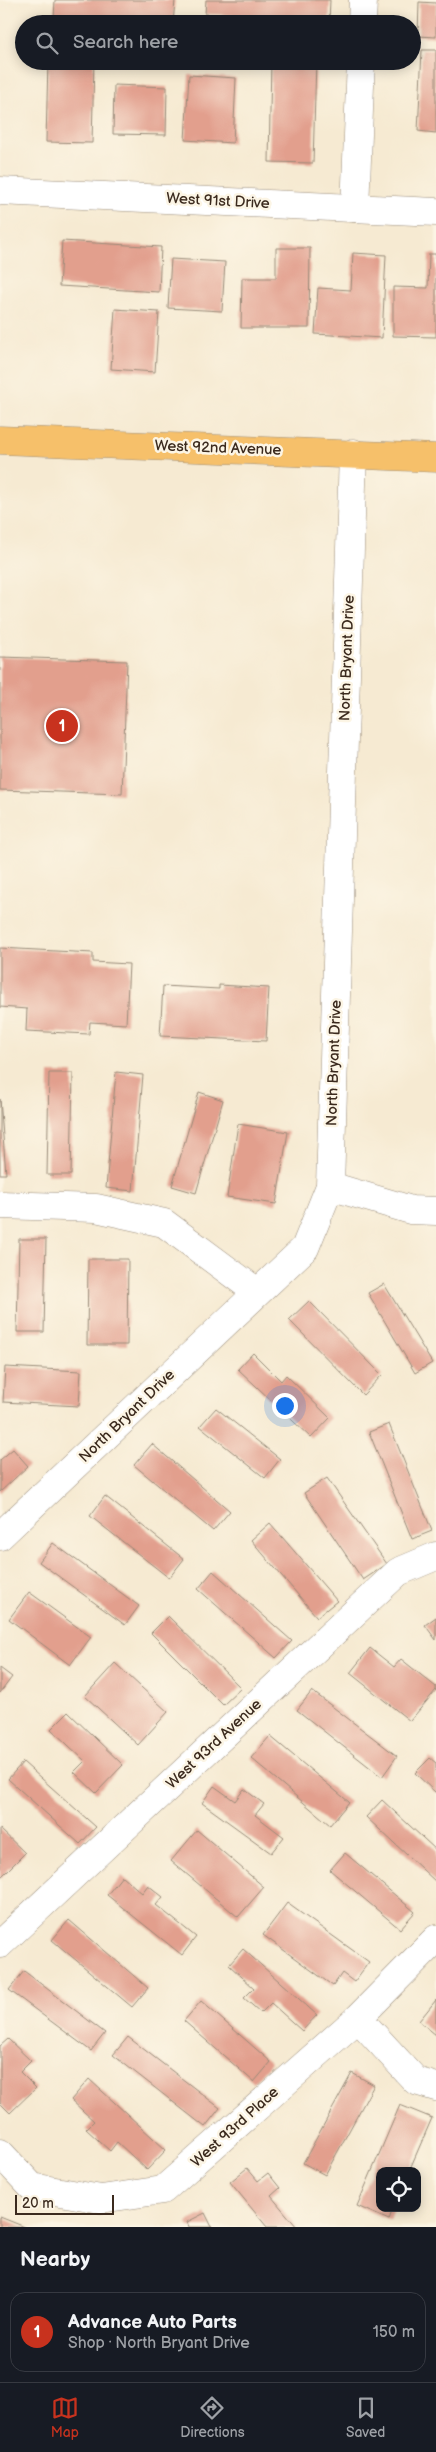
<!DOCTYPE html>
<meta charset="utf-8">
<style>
:root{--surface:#171b24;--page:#242831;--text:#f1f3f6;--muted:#9ea1a6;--line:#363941;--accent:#c8321e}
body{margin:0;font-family:"Balsamiq Sans",sans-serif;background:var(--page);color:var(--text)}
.controls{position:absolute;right:15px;bottom:15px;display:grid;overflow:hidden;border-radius:10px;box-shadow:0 2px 12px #0003}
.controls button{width:45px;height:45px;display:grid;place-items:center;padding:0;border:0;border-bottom:1px solid var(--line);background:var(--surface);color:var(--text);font:25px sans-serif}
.scale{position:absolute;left:15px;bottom:12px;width:99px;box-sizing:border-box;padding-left:5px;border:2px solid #3b2a1e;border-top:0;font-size:14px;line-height:18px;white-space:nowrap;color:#3b2a1e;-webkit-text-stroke:4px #fcf5e5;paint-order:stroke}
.you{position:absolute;left:284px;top:1405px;width:18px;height:18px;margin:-12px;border:4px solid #fff;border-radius:50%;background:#1a73e8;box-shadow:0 0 0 8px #1a73e833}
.badge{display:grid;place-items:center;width:32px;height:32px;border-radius:50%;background:var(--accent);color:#fff;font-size:16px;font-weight:700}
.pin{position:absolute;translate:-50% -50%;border:2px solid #fff;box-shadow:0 1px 5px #0006}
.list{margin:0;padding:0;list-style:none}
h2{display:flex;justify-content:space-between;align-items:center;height:65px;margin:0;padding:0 20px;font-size:21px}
h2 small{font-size:16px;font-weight:400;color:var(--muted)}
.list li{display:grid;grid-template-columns:32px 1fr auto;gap:15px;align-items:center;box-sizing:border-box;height:80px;margin:0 10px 10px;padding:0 10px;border:1px solid var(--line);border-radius:15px}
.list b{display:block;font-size:19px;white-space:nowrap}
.list p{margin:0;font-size:16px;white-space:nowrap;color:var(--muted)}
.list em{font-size:16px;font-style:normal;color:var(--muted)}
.icon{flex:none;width:28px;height:28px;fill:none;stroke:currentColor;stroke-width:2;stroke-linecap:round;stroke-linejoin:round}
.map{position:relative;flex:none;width:436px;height:2227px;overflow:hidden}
.search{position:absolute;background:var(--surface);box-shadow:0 2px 12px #0003;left:15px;right:15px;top:15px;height:55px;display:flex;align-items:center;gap:12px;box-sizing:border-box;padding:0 18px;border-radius:28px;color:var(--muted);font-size:19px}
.sheet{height:155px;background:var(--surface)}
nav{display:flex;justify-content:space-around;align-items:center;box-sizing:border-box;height:70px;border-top:1px solid var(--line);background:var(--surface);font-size:14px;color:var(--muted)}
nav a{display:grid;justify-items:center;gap:2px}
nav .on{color:var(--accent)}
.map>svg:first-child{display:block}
.building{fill:#e29f8d}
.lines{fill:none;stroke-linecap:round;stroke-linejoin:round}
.street-casing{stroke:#988a78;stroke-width:29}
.primary-casing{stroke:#988a78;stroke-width:29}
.street{stroke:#fff;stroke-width:28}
.primary{stroke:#f6c06b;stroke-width:28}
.labels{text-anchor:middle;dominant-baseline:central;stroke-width:5;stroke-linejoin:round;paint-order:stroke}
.street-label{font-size:15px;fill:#3b2a1e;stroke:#fcf5e5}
</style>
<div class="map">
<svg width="436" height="2227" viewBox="0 0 436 2227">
<rect width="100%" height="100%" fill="#fcf5e5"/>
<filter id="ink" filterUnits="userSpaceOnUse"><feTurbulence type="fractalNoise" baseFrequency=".02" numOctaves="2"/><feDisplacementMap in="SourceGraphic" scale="10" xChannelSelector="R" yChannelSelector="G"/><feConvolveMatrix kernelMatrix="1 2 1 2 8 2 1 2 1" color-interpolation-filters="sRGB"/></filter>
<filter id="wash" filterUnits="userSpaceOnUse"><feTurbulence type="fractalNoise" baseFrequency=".0096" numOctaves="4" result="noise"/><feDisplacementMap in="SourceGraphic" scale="20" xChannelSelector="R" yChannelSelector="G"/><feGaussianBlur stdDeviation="1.12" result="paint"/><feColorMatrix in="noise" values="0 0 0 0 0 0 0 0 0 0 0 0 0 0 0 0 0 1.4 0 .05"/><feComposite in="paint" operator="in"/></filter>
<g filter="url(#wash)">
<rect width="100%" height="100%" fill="#f6ead2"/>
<g id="blocks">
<g class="building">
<polygon points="55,0 175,0 173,24 54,19"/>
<polygon points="206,0 330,0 329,24 295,24 296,18 205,14"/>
<polygon points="419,2 436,3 436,37 418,36"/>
<polygon points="422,50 436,50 436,133 418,131"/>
<polygon points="48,61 94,61 92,143 46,142"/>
<polygon points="271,61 316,61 313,163 269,162"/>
<polygon points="189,75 236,78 233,143 185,140"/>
<polygon points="114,85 167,87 166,135 113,134"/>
<polygon points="62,241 161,247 159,292 59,286"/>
<polygon points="276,248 310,248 309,328 241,328 242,278 276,278"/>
<polygon points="353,253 386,255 382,338 315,334 318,288 351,290"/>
<polygon points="429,254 436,254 436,337 393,336 393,287 428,288"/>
<polygon points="171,259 225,262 222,311 168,308"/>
<polygon points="115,309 159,312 155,372 111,369"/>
<polygon points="0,657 127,661 122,794 0,790"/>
<polygon points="0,948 93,953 93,962 129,964 126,1024 90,1022 89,1034 26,1031 27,1009 0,1007"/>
<polygon points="219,985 269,988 266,1041 160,1036 163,986 219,989"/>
<polygon points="116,1072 143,1075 133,1191 106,1188"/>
<polygon points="49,1073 73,1073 71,1175 47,1175"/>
<polygon points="199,1092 223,1100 196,1193 172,1186"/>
<polygon points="0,1099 6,1174 0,1174"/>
<polygon points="238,1124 288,1132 276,1204 227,1197"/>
<polygon points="19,1239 46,1239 44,1332 17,1332"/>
<polygon points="88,1259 128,1259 127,1345 87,1345"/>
<polygon points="384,1284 432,1363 415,1373 368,1293"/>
<polygon points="309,1301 382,1375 363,1395 289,1320"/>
<polygon points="253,1353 281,1381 286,1375 330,1418 311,1438 238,1369"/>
<polygon points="5,1367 81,1371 79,1406 3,1402"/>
<polygon points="216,1408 280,1459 265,1478 200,1426"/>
<polygon points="389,1424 432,1531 412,1539 369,1432"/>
<polygon points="152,1444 230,1511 213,1531 134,1465"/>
<polygon points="13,1449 28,1466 0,1492 0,1460"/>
<polygon points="327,1478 387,1564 363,1580 304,1493"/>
<polygon points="105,1496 184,1559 169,1578 90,1516"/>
<polygon points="270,1523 337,1601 317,1617 251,1540"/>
<polygon points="53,1543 139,1606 125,1625 39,1562"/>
<polygon points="213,1571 292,1641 276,1658 198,1589"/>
<polygon points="29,1592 91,1637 70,1665 9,1619"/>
<polygon points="168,1616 241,1688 223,1705 151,1633"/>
<polygon points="436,1617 436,1640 425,1625"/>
<polygon points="370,1648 394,1667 401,1659 436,1687 436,1690 410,1721 350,1673"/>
<polygon points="115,1663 168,1712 138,1745 85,1696"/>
<polygon points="0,1668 12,1677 0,1693"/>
<polygon points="312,1691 397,1756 382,1777 297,1710"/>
<polygon points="68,1712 123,1765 96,1793 74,1772 85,1761 51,1729"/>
<polygon points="270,1736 349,1802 330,1825 251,1758"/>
<polygon points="430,1758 436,1763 436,1793 415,1773"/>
<polygon points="23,1762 96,1827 80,1844 8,1779"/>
<polygon points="214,1786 235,1801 244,1789 264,1804 255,1815 284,1837 271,1853 202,1803"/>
<polygon points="382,1800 436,1850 436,1882 366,1817"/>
<polygon points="0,1829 25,1853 0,1878"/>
<polygon points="197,1830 264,1887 238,1917 171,1861"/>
<polygon points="345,1853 415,1912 400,1929 330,1870"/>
<polygon points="122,1876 142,1893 148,1885 163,1897 156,1905 196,1937 182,1955 107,1895"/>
<polygon points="287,1903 369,1962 354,1982 342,1973 333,1986 263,1935"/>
<polygon points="69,1920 148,1988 132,2007 52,1940"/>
<polygon points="243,1949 317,2015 302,2031 271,2003 261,2013 244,1998 254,1988 229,1965"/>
<polygon points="24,1971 105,2033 91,2051 9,1990"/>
<polygon points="436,2000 436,2035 419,2021"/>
<polygon points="201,2001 271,2062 254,2082 184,2021"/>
<polygon points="128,2037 220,2108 205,2127 113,2055"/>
<polygon points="8,2039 31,2061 20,2072 36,2088 10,2113 0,2103 0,2046"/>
<polygon points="352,2073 374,2085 325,2175 303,2163"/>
<polygon points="89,2079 166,2150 147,2170 117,2142 110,2151 86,2129 94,2121 71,2100"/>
<polygon points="400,2105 432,2118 409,2171 380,2171 380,2208 393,2208 389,2220 357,2206"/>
<polygon points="247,2168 258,2181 268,2173 280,2188 271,2196 297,2227 267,2227 230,2182"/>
<polygon points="205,2213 212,2227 189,2227 187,2222"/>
<polygon points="0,2217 25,2227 0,2227"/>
</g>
</g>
</g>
<g filter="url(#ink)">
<use href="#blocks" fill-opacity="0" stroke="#988a78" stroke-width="1"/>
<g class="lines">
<defs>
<g id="street">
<polyline points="362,24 363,0"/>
<polyline points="0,191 436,212"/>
<polyline points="355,208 361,61"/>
<polyline points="330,1186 411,1210 436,1211"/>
<polyline points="0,1205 96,1208 164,1223 257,1292"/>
<polyline points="0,1536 305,1248 330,1186 353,453"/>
<polyline points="0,1944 398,1572 436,1556"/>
<polyline points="358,2018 416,2081 436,2087"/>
<polyline points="0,2153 32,2187 101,2199 163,2190 358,2018 436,1939"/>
</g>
<polyline id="primary" points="0,440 436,458"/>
</defs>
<use href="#street" class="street-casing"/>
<use href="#primary" class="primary-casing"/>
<use href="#street" class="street"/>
<use href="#primary" class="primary"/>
</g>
</g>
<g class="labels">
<g class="street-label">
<text transform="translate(218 201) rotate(3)">West 91st Drive</text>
<text transform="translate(218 448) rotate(2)">West 92nd Avenue</text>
<text transform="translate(347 658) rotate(-88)">North Bryant Drive</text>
<text transform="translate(334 1063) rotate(-88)">North Bryant Drive</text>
<text transform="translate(127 1416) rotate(-44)">North Bryant Drive</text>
<text transform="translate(214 1744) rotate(-43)">West 93rd Avenue</text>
<text transform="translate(235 2127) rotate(-42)">West 93rd Place</text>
</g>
</g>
</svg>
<div class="controls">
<button><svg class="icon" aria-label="locate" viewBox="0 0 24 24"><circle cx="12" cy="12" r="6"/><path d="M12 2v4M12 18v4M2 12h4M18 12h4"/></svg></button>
</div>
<div class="scale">20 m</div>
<div class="you"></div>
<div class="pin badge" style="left:62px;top:726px">1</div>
<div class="search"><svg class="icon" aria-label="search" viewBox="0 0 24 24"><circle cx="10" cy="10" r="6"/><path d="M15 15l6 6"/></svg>Search here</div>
</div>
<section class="sheet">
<h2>Nearby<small></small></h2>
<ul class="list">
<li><span class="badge">1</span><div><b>Advance Auto Parts</b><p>Shop · North Bryant Drive</p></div><em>150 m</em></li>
</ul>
</section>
<nav>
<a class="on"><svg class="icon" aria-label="map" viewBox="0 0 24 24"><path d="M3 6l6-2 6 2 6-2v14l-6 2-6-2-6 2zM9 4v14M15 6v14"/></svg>Map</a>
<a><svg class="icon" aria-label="directions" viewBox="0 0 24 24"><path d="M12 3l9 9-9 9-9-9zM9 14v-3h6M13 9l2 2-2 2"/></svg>Directions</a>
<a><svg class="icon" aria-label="saved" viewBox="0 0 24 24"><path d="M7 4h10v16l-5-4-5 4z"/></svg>Saved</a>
</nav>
